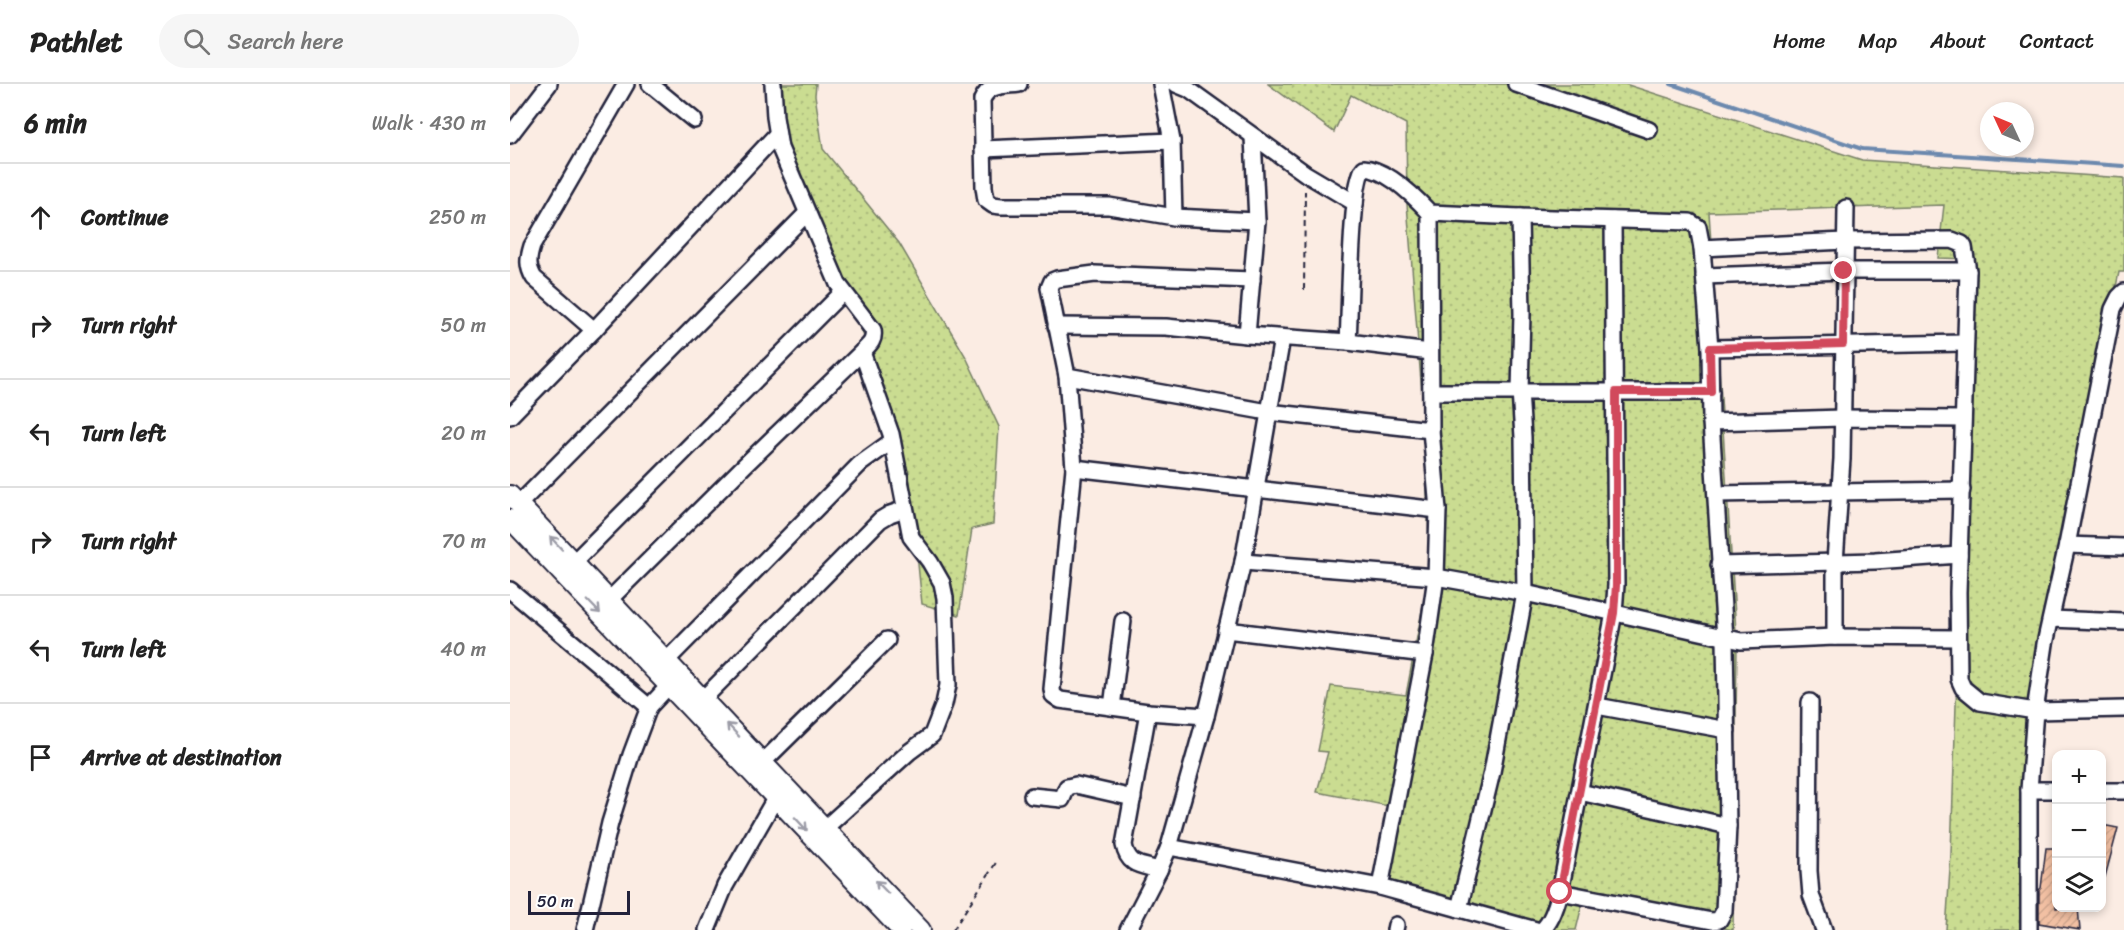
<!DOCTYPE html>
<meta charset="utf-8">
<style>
:root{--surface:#fff;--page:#f6f6f6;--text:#222;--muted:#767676;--line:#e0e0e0}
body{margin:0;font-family:Sriracha,sans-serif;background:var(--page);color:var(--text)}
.controls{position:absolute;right:18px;bottom:18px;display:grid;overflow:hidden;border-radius:12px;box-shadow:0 3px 9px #0003}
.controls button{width:54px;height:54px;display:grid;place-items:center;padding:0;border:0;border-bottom:2px solid var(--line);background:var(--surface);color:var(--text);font:30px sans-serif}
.compass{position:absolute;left:1470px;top:18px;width:54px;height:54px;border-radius:50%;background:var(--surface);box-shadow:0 3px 9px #0003;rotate:314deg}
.scale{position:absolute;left:18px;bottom:15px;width:102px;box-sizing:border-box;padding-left:6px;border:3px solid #22223b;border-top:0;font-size:16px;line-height:21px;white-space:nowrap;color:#22223b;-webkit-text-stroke:4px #fff;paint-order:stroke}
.stop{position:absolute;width:18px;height:18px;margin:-14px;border:4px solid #d1495b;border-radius:50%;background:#fff}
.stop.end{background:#d1495b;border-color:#fff;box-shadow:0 2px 6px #0008}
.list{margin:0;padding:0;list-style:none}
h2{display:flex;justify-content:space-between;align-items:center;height:78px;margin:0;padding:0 24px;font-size:26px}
h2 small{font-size:20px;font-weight:400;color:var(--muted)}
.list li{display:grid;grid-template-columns:39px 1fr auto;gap:18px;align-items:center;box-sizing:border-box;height:108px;padding:0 24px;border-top:2px solid var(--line)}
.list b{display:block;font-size:22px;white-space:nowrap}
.list em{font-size:20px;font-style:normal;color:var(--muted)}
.icon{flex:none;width:33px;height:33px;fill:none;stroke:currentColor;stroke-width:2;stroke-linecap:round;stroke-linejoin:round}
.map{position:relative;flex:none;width:1614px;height:846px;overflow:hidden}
header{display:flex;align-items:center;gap:36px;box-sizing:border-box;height:84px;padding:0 30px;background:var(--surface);border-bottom:2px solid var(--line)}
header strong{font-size:28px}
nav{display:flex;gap:33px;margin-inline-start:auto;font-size:21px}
.search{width:420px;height:54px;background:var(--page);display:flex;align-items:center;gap:15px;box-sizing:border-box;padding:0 21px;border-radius:33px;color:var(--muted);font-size:22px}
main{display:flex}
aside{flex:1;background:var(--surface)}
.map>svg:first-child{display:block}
.grass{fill:url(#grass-dots);stroke:#767f66;stroke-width:1.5}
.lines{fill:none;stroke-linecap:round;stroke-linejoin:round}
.stream{stroke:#6c89ae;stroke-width:4}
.building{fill:url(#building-hatch);stroke:#22223b;stroke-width:1.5}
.minor-casing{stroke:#22223b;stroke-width:20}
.tertiary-casing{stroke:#22223b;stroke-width:22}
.path{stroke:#22223b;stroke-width:2;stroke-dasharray:6 4.5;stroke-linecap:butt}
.minor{stroke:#fff;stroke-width:15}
.tertiary{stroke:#fff;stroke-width:18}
.oneway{stroke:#9c9ca7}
.route{stroke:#d1495b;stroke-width:8}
</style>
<header>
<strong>Pathlet</strong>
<div class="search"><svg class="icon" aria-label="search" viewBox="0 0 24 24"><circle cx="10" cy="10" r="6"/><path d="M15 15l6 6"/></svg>Search here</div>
<nav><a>Home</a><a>Map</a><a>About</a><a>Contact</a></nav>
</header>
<main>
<aside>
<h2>6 min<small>Walk · 430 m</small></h2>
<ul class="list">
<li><svg class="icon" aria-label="ahead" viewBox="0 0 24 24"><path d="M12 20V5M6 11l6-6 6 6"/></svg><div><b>Continue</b></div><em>250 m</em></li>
<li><svg class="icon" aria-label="right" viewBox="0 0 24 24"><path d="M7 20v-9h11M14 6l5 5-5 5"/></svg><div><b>Turn right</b></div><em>50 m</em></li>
<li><svg class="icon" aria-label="left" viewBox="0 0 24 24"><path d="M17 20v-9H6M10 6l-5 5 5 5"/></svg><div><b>Turn left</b></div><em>20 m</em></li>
<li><svg class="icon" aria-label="right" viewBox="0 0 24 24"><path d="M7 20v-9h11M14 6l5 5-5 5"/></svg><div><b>Turn right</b></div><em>70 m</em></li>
<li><svg class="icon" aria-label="left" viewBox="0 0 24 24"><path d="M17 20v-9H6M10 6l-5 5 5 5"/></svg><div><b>Turn left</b></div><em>40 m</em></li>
<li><svg class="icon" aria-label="arrive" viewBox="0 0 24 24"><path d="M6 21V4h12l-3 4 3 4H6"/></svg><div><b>Arrive at destination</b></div></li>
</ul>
</aside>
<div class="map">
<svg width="1614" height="846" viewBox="0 0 1614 846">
<defs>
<pattern id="grass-dots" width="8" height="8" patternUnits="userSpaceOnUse" patternTransform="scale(1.5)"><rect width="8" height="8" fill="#cadc91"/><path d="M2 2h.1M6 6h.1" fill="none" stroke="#adbc7e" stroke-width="1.8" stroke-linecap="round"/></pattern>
<pattern id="building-hatch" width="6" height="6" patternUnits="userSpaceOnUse" patternTransform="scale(1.5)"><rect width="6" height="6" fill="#f2c0a3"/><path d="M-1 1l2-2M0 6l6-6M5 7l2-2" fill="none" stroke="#cfa58d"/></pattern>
</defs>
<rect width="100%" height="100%" fill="#fbece3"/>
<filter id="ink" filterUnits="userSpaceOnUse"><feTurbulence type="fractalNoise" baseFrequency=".0167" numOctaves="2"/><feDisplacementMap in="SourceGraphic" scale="12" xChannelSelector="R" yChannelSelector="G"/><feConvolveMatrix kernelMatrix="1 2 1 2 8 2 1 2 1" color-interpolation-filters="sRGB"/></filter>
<g filter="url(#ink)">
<g class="grass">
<polygon points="272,0 306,0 305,11 313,65 389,159 456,273 489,343 483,440 462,445 449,531 412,520 399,390 369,288 305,136 272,51"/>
<polygon points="758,0 1115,0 1352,76 1614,94 1614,188 1609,188 1521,617 1518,846 1436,846 1441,770 1461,175 1428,174 1434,121 1199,128 1227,563 1223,846 1073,817 1066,846 1000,846 861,807 879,722 807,708 818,668 808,667 821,602 896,611 920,484 914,335 897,120 896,40 841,11 824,48"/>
</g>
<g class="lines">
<polyline class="stream" points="1161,0 1352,65 1614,82"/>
</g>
<g class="building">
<polygon points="1592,741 1608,744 1595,793 1592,793"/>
<polygon points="1536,764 1546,764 1546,824 1568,824 1570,846 1529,839 1529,806 1531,804"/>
</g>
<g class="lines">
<defs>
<g id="minor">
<polyline points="140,0 184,36"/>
<path d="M509,0C494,2 478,0 472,16L474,103L476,116L483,121L491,122H599L664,133L747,137"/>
<polyline points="651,0 662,57 664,133"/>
<polyline points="666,0 678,5 796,90 845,119"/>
<polyline points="1006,0 1139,46"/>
<polyline points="0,51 39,0"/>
<polyline points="473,65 662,57"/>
<polyline points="1192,164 1335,157 1442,156 1452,160 1454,163 1458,187 1448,508 1449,595 1453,604 1470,618 1525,627 1614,625"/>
<polyline points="1194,192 1334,187 1458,187"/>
<polyline points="546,242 656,243 737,251 838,258 920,268"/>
<path d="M84,246L24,194C17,182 18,175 22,162L116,0"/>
<polyline points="737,251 747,137 743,53"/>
<path d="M838,258C840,230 840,98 854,84C877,85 905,113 920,129L1010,133L1180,138L1188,143L1192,164L1200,264L1201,338L1215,555L1218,742L1214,827L1209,836L1202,837L1050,808C1047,820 1042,838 1032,846"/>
<polyline points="1200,264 1455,259"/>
<polyline points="557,292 758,328 921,346"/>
<polyline points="921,308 1201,308"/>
<polyline points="0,332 84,246 267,50"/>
<polyline points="1201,338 1331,334 1453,335"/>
<polyline points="564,384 928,426"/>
<polyline points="1206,410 1452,406"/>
<polyline points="9,420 297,129"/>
<polyline points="1557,461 1614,463"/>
<polyline points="64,478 333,208"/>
<polyline points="733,478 926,493 1015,509 1231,557 1325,553 1448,554"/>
<polyline points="1209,481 1365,477 1449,471"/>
<polyline points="0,506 139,623"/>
<path d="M99,516L235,381L352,268C359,261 365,257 363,246L328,200L270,64L265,33L263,0"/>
<polyline points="1541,535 1614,538"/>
<polyline points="716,546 915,570"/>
<polyline points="1325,553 1325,478 1332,375 1336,124"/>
<polyline points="157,576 350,380 382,357"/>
<polyline points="193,615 370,436 380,430 395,425"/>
<polyline points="1300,618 1299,787 1301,811 1314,846"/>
<polyline points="1087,622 1217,646"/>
<polyline points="602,623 613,537"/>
<path d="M638,628L614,761C618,782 631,781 649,786"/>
<polyline points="696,632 638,628 550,616 543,611 542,605 564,384 557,292 539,204 542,197 547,195 585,190 742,196"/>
<polyline points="253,678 377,556"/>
<polyline points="1519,706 1546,706"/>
<polyline points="1592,707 1614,707"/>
<polyline points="1070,708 1218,742"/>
<polyline points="522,712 552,715 557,703 566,701 623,714"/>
<polyline points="315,744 399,668 422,651 434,620 438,601 435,514 432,499 420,478 401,453 381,350 352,268"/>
<polyline points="659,763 870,803 1026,846"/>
<polyline points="870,803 915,570 926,493 928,426 921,346 920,129"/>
<polyline points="1050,808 1104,529 1106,501 1103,136"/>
<polyline points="949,825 982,688 1015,509 1013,353 1010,307 1012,230 1010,133"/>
<polyline points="75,846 100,739 121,671 139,623 167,593"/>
<polyline points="197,846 215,802 266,713"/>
<polyline points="618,846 649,786 659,763 696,632 733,478 772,254"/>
<polyline points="885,846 886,841"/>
<polyline points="1519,846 1519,706 1525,627 1535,560 1557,461 1603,225 1609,213 1614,208"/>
</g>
<g id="tertiary">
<polyline points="0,411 411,846"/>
<polyline points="0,435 391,846"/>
</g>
</defs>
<use href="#minor" class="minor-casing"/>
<use href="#tertiary" class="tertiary-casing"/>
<g class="path">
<polyline points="794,206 795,107"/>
<polyline points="443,846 487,777"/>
</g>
<use href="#minor" class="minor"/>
<use href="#tertiary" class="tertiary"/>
</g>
<defs><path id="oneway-shaft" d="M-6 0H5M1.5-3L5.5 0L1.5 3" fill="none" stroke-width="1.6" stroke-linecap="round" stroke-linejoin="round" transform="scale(1.5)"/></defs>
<g class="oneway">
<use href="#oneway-shaft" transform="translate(46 459) rotate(-133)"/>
<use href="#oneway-shaft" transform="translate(84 523) rotate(46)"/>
<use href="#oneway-shaft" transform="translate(223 646) rotate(-133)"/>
<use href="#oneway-shaft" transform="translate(291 740) rotate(47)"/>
<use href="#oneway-shaft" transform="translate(372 803) rotate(-134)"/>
</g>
</g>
<g class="lines" filter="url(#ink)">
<polyline class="route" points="1050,808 1104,529 1106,501 1106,308 1201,308 1200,264 1333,260 1334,187"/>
</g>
</svg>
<div class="controls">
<button>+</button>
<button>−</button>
<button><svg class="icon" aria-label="layers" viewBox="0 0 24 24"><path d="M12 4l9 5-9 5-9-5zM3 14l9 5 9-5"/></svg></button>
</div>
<svg class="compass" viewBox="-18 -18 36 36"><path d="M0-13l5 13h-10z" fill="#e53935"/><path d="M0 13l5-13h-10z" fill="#767676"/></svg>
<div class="scale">50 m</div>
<div class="stop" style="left:1050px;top:808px"></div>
<div class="stop end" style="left:1334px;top:187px"></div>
</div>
</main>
